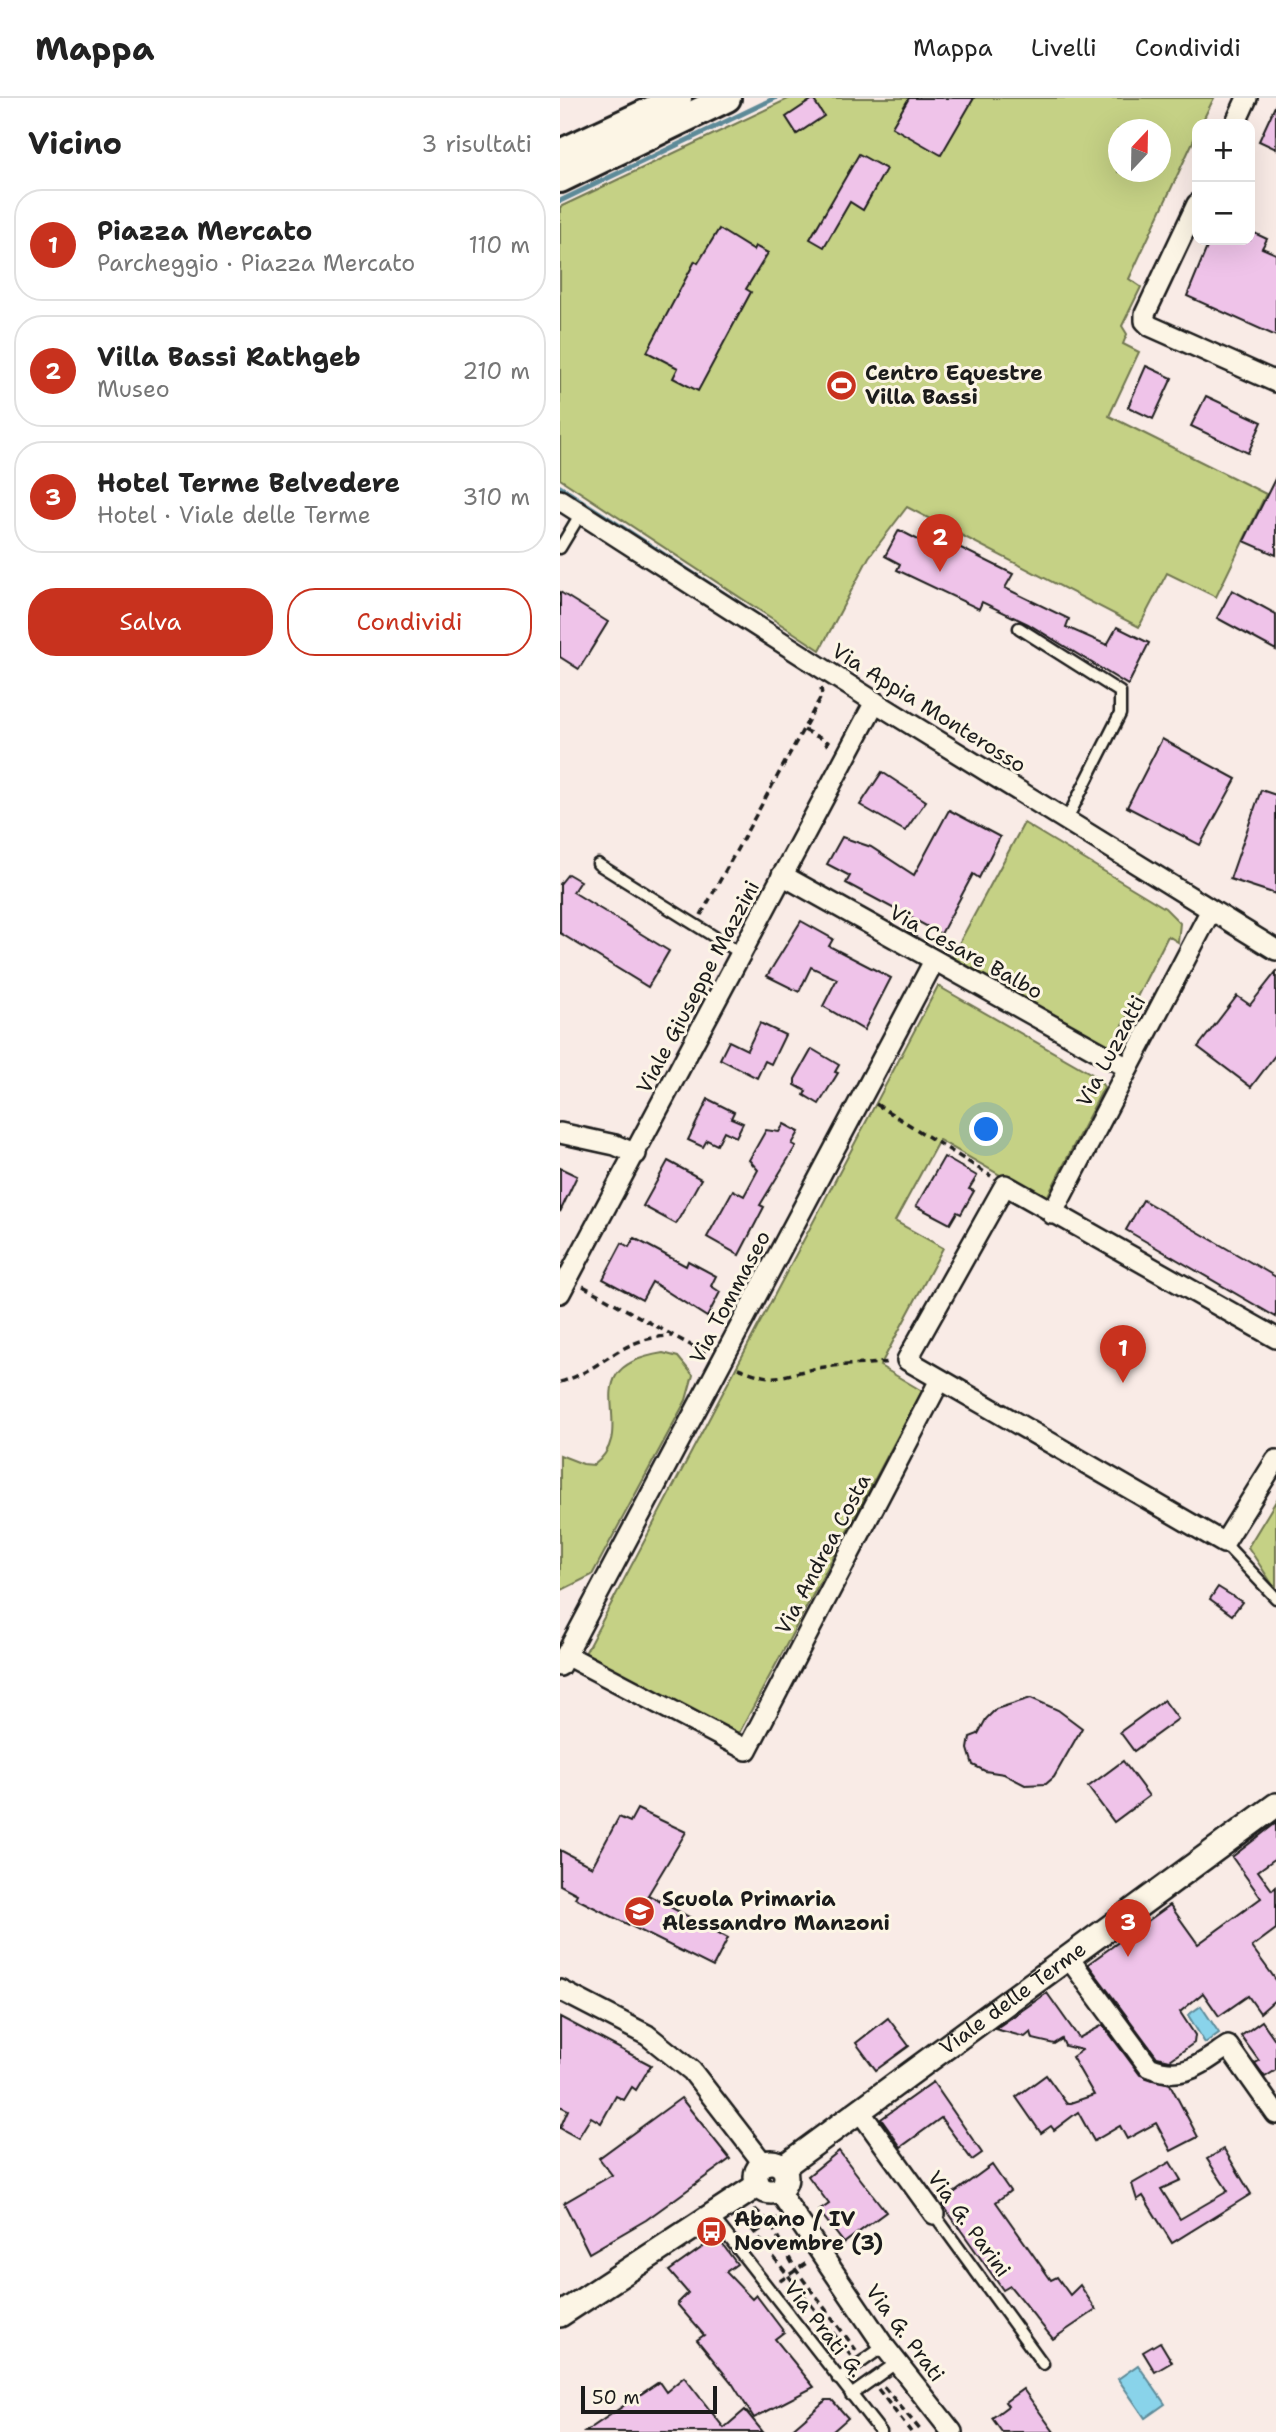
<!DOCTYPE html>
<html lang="it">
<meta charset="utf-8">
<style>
:root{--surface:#fff;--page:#f6f6f6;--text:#222;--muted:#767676;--line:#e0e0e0;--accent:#c8321e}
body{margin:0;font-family:"Shantell Sans",sans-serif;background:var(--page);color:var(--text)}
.controls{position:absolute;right:21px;top:21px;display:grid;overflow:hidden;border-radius:14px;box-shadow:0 7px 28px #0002}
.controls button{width:63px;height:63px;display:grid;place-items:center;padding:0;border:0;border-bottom:2px solid var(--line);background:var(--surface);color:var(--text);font:35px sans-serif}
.compass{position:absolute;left:548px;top:21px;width:63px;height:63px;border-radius:50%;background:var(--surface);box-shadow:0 7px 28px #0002;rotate:22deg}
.scale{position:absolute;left:21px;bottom:18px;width:136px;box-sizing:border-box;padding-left:7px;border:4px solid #1c1c1c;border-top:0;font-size:19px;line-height:24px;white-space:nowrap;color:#1c1c1c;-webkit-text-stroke:5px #fcf5e5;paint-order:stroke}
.you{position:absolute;left:427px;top:1032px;width:24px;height:24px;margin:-18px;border:5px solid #fff;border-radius:50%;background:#1a73e8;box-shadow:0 0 0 10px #1a73e833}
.badge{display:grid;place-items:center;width:46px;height:46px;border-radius:50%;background:var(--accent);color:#fff;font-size:23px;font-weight:700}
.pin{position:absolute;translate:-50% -58px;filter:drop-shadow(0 2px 4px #0008)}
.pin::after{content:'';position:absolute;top:37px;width:24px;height:21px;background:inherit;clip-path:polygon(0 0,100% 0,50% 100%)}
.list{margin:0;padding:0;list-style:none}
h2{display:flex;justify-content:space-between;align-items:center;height:91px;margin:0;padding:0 28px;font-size:30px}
h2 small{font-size:23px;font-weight:400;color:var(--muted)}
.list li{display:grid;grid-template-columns:46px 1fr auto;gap:21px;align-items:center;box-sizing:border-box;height:112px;margin:0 14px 14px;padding:0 14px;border:2px solid var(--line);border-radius:28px}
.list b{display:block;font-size:26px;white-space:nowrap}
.list p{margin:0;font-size:23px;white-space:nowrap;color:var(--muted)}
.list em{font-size:23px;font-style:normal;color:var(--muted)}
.actions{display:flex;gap:14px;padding:21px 28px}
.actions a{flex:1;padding:16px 0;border:2px solid var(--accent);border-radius:28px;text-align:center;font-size:24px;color:var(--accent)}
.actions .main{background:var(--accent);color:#fff}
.map{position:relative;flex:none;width:716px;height:2334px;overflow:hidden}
header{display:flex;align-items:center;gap:42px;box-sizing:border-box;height:98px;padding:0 35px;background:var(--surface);border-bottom:2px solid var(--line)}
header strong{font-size:33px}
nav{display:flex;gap:38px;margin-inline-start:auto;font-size:24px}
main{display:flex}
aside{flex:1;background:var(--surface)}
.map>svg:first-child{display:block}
.green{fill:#c5d185;stroke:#707650;stroke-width:2;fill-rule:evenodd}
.water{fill:#89d3ea;stroke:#5d8a98;stroke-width:2}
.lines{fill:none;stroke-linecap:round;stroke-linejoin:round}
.stream{stroke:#5d8a98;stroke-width:5}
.building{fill:#efc3e9;stroke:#1c1c1c;stroke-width:2}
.service-casing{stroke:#1c1c1c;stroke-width:15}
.minor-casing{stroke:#1c1c1c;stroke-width:24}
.tertiary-casing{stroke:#1c1c1c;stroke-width:28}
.secondary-casing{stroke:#1c1c1c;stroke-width:32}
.path{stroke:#1c1c1c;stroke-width:3.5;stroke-dasharray:7 5;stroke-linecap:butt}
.service{stroke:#fcf5e5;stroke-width:10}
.minor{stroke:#fcf5e5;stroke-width:19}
.tertiary{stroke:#fcf5e5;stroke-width:23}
.secondary{stroke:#fcf5e5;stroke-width:26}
.labels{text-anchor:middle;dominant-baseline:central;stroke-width:6;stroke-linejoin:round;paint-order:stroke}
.poi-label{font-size:21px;font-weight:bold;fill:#1c1c1c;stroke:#fcf5e5;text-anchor:start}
.street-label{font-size:21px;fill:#1c1c1c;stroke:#fcf5e5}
</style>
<header>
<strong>Mappa</strong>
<nav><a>Mappa</a><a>Livelli</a><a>Condividi</a></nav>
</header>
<main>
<aside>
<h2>Vicino<small>3 risultati</small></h2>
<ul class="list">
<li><span class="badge">1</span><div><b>Piazza Mercato</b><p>Parcheggio · Piazza Mercato</p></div><em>110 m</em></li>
<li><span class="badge">2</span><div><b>Villa Bassi Rathgeb</b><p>Museo</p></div><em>210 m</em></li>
<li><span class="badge">3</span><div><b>Hotel Terme Belvedere</b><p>Hotel · Viale delle Terme</p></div><em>310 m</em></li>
</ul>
<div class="actions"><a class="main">Salva</a><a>Condividi</a></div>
</aside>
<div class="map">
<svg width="716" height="2334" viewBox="0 0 716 2334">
<rect width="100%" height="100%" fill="#f9ebe6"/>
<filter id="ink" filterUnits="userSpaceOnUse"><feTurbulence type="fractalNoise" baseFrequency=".0143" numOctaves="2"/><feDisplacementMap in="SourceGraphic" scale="14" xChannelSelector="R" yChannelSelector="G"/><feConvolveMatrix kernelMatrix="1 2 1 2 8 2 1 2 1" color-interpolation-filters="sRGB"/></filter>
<g filter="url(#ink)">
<g class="green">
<path d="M230,0H654L641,26H637V35L569,181L581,189L562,228L567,236L563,246L579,254L549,318L706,396L656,499L607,475L579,529L347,409L309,459L260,552L0,381V109ZM558,32H600V74H558Z"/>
<polygon points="464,725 605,810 620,825 618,844 608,838 551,950 391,860"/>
<polygon points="378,888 537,979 544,989 485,1103 379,1042 335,1123 383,1150 320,1268 362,1293 176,1641 23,1559"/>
<path d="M103,1255L118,1259L133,1277L126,1302L32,1477L0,1493V1357L23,1366L34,1367C83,1330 8,1270 103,1255Z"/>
<polygon points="716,1403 716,1492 688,1449"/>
</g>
<g class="water">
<polygon points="641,1908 659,1935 645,1945 628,1917"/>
<polygon points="578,2267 605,2306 585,2320 558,2281"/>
</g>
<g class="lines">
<g class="stream">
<polyline points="0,103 215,0"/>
<polyline points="0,389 258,557"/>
</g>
</g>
<g class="building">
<polygon points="349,0 414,0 381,57 332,29"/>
<polygon points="253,1 264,18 237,36 226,19"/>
<polygon points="716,6 716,51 699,43"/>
<polygon points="299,56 326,71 303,112 290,104 264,149 250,141"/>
<polygon points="159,131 193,152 195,148 208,155 186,191 191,194 138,293 113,280 118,270 87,254 135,163 138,165"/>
<polygon points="690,133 707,141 702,150 716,156 716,238 627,198 650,142 690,142"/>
<polygon points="586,268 612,280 593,321 568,309"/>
<polygon points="646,298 702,324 688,355 631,328"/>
<polygon points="716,379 716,457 684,443"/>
<polygon points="339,432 370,448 375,437 453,476 445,490 509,521 506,529 547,547 557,529 589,545 568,587 468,526 422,504 419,511 337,472 340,466 325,458"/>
<polygon points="672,492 716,516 716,552 657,520"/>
<polygon points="0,494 48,524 19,571 0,559"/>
<polygon points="602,641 676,681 640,747 567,709"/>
<polygon points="322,674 366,703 345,733 300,707"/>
<polygon points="701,692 716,697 716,796 670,781"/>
<polygon points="389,712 440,739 419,780 413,776 381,836 286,785 290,778 267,766 282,739 311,749 354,777"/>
<polygon points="8,776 20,783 13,794 109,853 88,889 0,835 0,786"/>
<polygon points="241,823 273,841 269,848 331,880 304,932 263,908 277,881 251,869 239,894 207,878"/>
<polygon points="716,874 716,956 691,989 638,949 677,898 690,907"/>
<polygon points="200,925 225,937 211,966 205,963 197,980 160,961 169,943 187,952"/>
<polygon points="252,951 279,967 275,974 278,975 259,1006 244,997 246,993 235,987 235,981"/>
<polygon points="148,1001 174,1014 171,1020 183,1025 176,1039 164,1033 157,1047 147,1042 143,1049 128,1042"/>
<polygon points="224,1026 239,1034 232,1046 236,1048 200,1107 204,1109 179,1157 147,1139 173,1092 184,1098 198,1072 189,1062 206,1032 219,1034"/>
<polygon points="384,1059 417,1078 409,1091 414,1093 401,1116 397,1114 390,1126 356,1108"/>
<polygon points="108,1063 141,1081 116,1126 83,1108"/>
<polygon points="0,1070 17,1078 0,1114"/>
<polygon points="583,1102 716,1179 716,1219 566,1132"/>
<polygon points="74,1140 126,1168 128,1163 156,1178 151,1188 160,1194 147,1219 92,1184 82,1202 43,1181 62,1145 69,1149"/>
<polygon points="658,1489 682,1504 672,1517 650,1501"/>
<polygon points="471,1600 498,1612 522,1630 494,1679 486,1686 465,1687 444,1676 425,1673 413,1667 408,1651 410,1639 418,1636 426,1621 436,1611"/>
<polygon points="604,1602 618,1621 574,1653 560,1634"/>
<polygon points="563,1663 589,1698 554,1724 528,1689"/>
<polygon points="77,1711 126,1734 88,1797 168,1840 153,1869 15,1800 17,1796 0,1787 0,1752 32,1769 59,1719 70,1724"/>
<polygon points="716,1725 716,1760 698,1773 712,1792 716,1789 716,1831 692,1849 716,1882 716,1901 700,1915 688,1898 659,1918 643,1895 620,1914 635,1937 634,1945 610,1962 597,1959 528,1866 610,1807 638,1846 701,1800 672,1759"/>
<polygon points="487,1895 519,1940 543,1927 580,1977 610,1986 638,2039 611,2053 596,2025 567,2041 560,2028 534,2043 518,2014 494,2032 491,2028 481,2035 456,1999 486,1977 507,2006 534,1997 512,1959 522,1952 505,1948 502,1941 494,1946 473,1941 471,1934 465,1939 435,1931"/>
<polygon points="0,1919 91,1967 76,1992 72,1989 64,2002 56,1998 41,2025 31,2019 18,2040 0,2030 8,2012 0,2008"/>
<polygon points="328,1920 349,1948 316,1972 296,1945"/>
<polygon points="702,1923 716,1943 716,1972 705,1979 695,1965 699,1963 681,1938"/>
<polygon points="373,1984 422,2055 412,2062 381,2020 341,2049 321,2021"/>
<polygon points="121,2000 170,2061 86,2122 29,2155 4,2105 52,2077 39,2060"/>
<polygon points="664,2051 691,2096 612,2145 583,2098 577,2102 572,2086 610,2064 621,2082 601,2091 620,2121 668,2093 647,2061"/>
<polygon points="279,2053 326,2114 284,2145 259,2113 269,2106 248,2078"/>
<polygon points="432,2067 450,2093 436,2104 491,2182 497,2179 510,2197 520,2187 536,2212 493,2241 450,2188 443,2192 383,2107 389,2103 387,2100"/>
<polygon points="157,2139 177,2166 166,2174 192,2201 196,2197 224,2234 215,2241 254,2289 194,2320 172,2285 137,2242 144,2237 117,2206 128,2195 109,2173"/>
<polygon points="600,2244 612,2264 595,2274 583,2254"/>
<polygon points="124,2279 164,2330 185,2312 203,2334 25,2334 99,2284 106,2294"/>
<polygon points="463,2291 494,2334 442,2334 432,2320 448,2308 445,2304"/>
<polygon points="266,2302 272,2302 288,2320 272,2334 229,2334"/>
</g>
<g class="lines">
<defs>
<g id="service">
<polyline points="0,450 21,415"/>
<polyline points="459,530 560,594 560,616 506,723"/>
<polyline points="38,766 182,856"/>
<polyline points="664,1445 716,1500"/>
<polyline points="374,2116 483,2266"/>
<polyline points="152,2118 321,2334"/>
<polyline points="278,2281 324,2248"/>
<polyline points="291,2297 336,2265"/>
</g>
<g id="minor">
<polyline points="675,26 687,0"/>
<polyline points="637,106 585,216 585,223 590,228 716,284"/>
<polyline points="0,402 315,604 716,852"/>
<polyline points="222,777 568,970"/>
<polyline points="0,1035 55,1047 76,1056"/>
<polyline points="492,1116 651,812"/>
<polyline points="0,1195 315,604"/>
<polyline points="716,1240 445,1087 347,1262 664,1445 716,1362"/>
<polyline points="6,1557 187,1652 380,1282"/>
<polyline points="0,1568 374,863"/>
<path d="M508,1859L589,1969C624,1983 639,1967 668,1948L716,2016"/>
<polyline points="0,1892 87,1937 132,1973 203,2065"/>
<polyline points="299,2012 374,2116"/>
<polyline points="218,2092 324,2248 392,2334"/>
</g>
<g id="tertiary">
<circle cx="211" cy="2079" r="15"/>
<path id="s1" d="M223,2069L716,1707"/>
<polyline points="0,2217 198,2087"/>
</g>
<g id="secondary">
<polyline points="0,55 118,0"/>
<polyline points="0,81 167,0"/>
</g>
</defs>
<use href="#service" class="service-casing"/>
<use href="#minor" class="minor-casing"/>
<use href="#tertiary" class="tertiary-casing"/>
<use href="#secondary" class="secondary-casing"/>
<g class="path">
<polyline points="244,632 268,644 265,649"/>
<polyline points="141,817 262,597 261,590"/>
<polyline points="316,1006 431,1078"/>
<polyline points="23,1188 145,1255"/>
<path d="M178,1270C218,1285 214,1279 253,1271C277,1266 306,1267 331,1264"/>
<path d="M0,1284C45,1271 59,1239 112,1238"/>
<polyline points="195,2111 210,2125 236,2172 296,2252"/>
<polyline points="184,2121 291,2258"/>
<polyline points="195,2135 218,2120"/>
<polyline points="220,2183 248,2164"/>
<polyline points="324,2289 362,2334"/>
<polyline points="318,2291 351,2334"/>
</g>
<use href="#service" class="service"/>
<use href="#minor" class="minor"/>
<use href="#tertiary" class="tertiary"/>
<use href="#secondary" class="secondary"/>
</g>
</g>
<defs>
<symbol id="stadium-disc" viewBox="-11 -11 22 22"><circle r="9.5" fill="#c8321e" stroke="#fcf5e5"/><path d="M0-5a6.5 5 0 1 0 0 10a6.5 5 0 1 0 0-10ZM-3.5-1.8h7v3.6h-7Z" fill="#fff"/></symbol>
<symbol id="school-disc" viewBox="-11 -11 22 22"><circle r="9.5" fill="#c8321e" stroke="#fcf5e5"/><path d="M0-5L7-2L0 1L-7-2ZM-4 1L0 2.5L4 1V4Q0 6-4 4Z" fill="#fff"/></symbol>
<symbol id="bus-disc" viewBox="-11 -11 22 22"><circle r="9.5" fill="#c8321e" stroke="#fcf5e5"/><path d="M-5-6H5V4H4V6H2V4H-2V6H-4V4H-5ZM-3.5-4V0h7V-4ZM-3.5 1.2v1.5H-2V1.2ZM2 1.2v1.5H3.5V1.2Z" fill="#fff"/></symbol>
</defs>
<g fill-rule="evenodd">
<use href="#stadium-disc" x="264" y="270" width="35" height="35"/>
<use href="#school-disc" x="62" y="1796" width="35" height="35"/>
<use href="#bus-disc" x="134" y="2116" width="35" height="35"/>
</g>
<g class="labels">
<g class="poi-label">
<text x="305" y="275">Centro Equestre<tspan x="305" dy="24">Villa Bassi</tspan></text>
<text x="102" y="1801">Scuola Primaria<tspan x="102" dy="24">Alessandro Manzoni</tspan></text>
<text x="174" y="2121">Abano / IV<tspan x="174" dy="24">Novembre (3)</tspan></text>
</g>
<g class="street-label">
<text transform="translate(369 610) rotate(32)">Via Appia Monterosso</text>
<text transform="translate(406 854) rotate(29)">Via Cesare Balbo</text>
<text transform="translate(138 889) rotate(-62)">Viale Giuseppe Mazzini</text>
<text transform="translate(551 953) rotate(-62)">Via Luzzatti</text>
<text transform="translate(170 1199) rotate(-62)">Via Tommaseo</text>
<text transform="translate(263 1456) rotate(-62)">Via Andrea Costa</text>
<text stroke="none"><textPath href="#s1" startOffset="285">Viale delle Terme</textPath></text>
<text transform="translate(409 2126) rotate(54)">Via G. Parini</text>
<text transform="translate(264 2231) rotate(52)">Via Prati G.</text>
<text transform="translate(345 2235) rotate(53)">Via G. Prati</text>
</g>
</g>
</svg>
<div class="controls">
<button>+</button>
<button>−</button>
</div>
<svg class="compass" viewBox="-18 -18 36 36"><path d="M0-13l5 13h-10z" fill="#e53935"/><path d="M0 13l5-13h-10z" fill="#767676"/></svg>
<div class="scale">50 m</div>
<div class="you"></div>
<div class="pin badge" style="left:563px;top:1285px">1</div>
<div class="pin badge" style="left:380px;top:474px">2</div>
<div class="pin badge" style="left:568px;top:1859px">3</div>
</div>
</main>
